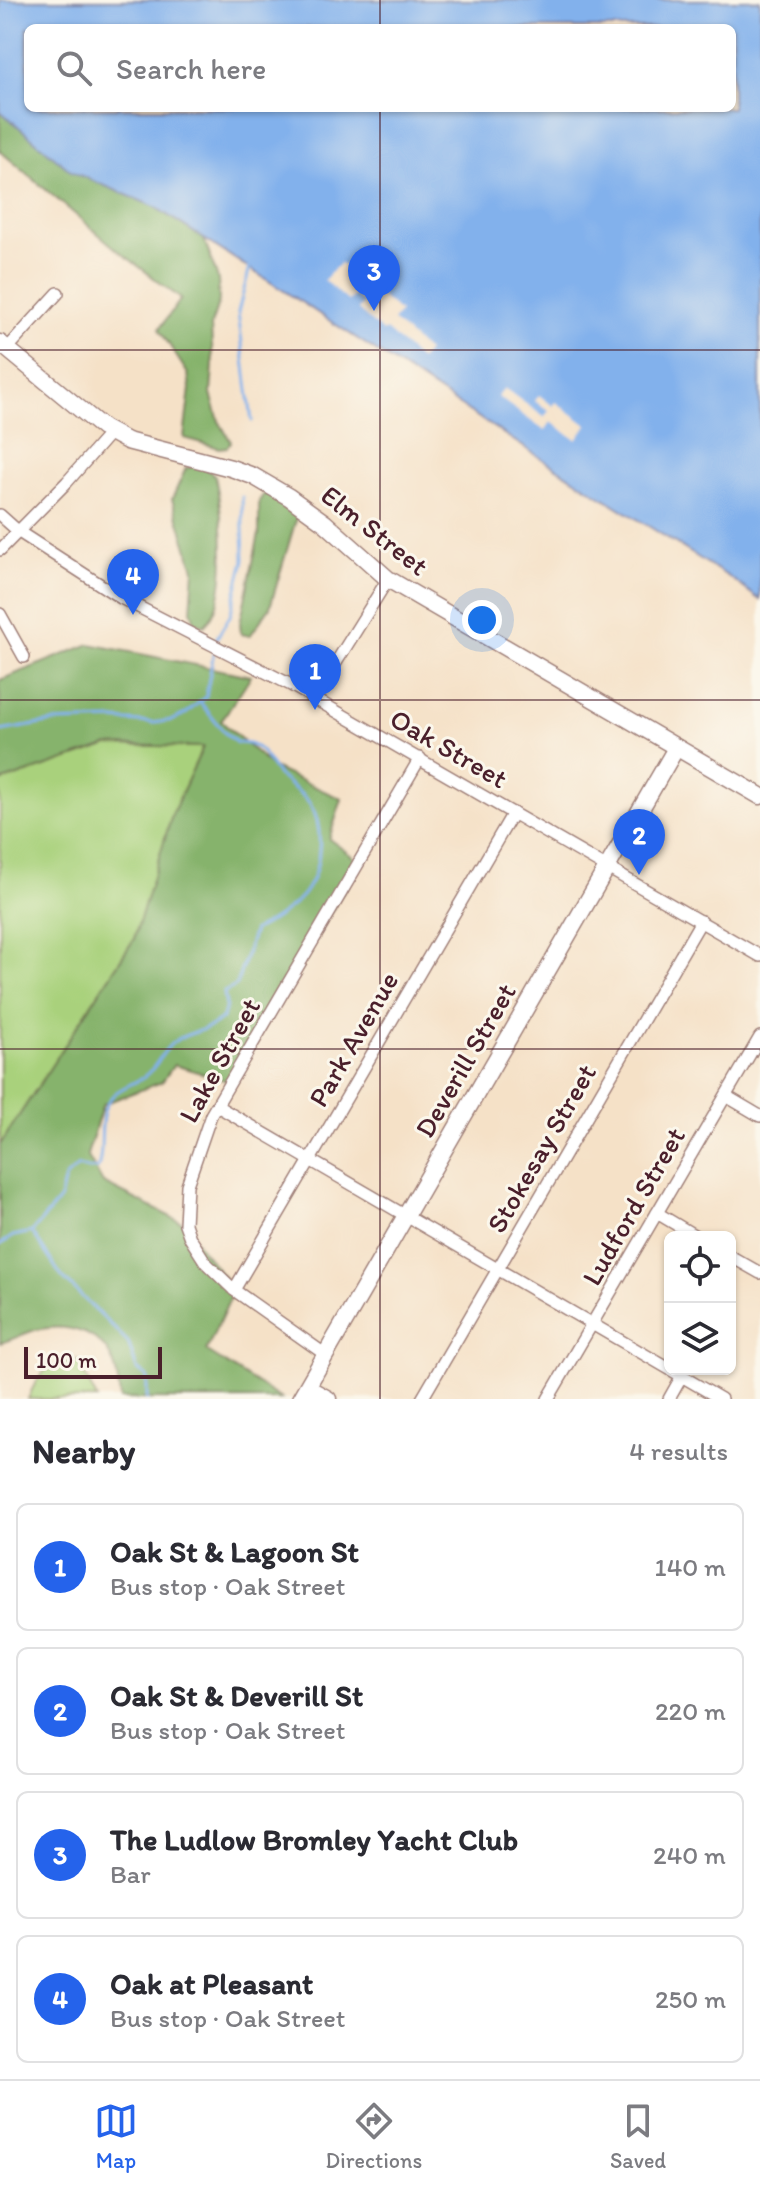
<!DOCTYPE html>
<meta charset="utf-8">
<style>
:root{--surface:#fff;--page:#f7f7f7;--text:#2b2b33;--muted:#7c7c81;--line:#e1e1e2;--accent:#2563eb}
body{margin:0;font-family:Itim,sans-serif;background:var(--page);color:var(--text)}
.controls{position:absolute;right:24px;bottom:24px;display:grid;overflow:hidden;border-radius:12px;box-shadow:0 2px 6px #0004}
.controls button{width:72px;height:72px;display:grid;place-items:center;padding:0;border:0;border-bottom:2px solid var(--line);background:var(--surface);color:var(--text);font:40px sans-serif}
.scale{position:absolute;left:24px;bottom:20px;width:138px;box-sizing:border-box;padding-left:8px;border:4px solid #4a1f2b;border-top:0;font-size:22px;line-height:28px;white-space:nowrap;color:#4a1f2b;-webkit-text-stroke:6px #fbf7ec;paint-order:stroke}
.you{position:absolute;left:482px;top:620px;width:28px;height:28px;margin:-20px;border:6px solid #fff;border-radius:50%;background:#1a73e8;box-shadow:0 0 0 12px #1a73e833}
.badge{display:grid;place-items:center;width:52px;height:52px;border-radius:50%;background:var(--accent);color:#fff;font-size:26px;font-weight:700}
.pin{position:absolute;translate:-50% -66px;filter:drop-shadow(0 2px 4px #0008)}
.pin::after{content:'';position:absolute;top:42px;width:28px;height:24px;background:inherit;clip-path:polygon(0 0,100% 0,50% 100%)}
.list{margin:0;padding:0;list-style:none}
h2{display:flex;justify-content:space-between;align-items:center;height:104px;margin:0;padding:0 32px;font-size:34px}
h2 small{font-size:26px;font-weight:400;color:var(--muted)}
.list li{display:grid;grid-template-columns:52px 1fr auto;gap:24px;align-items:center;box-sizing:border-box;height:128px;margin:0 16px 16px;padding:0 16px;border:2px solid var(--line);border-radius:12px}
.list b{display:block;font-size:30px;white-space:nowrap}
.list p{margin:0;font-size:26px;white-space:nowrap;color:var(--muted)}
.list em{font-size:26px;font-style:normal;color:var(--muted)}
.icon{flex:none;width:44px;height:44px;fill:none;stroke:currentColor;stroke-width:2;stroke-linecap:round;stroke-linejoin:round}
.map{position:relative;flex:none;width:760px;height:1399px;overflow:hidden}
.search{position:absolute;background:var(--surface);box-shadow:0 2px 6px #0004;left:24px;right:24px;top:24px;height:88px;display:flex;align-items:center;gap:20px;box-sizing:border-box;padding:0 28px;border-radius:12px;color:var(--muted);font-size:30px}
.sheet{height:680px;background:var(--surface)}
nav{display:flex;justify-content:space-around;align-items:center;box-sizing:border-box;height:112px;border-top:2px solid var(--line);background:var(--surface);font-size:22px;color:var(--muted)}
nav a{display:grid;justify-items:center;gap:4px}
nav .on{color:var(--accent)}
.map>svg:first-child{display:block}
.green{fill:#a9d17c;stroke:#7a7854;stroke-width:2}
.forest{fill:#86b36c;stroke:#68694c;stroke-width:2}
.water{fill:#82b1ec;stroke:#66688c;stroke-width:2;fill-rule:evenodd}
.pier{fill:#f5e1c7}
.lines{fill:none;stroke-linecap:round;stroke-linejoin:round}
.stream{stroke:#82b1ec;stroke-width:3}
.street-casing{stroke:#a08079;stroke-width:14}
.secondary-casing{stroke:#a08079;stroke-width:19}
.street{stroke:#fff;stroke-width:11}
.secondary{stroke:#fff;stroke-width:16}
.grid{fill:none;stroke:#4a1f2b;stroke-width:2;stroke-opacity:0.55}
.labels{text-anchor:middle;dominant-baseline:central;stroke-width:6;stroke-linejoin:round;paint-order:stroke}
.street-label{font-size:28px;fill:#4a1f2b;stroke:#fbf7ec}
</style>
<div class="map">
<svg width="760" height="1399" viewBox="0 0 760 1399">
<rect width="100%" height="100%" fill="#fbf7ec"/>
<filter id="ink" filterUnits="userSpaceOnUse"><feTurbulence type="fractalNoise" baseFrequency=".0125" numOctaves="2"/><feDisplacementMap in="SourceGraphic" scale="16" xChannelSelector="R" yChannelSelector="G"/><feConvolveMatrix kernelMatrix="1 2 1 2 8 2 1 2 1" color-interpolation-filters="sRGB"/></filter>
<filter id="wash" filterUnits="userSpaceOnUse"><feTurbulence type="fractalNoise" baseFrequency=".006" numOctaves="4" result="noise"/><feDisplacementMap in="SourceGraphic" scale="32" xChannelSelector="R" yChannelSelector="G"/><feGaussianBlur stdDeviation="1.8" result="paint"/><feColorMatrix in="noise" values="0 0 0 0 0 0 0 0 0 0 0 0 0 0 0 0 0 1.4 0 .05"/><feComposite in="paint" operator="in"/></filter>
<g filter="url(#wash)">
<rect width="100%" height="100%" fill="#f5e1c7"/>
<g class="green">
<polygon points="109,745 203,747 173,812 134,939 0,1145 0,782"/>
<path d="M77,1360L97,1399H28C39,1371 47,1364 77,1360Z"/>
</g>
<g class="forest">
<polygon points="0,79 28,108 155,207 204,239 218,279 219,301 211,325 213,365 211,394 219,421 231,442 227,447 219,448 184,438 190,388 188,374 159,329 181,299 115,248 0,151"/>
<path d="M202,465L215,476C222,510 233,601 204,626L195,622L191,610L194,569L172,499L186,468Z"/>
<polygon points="271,493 298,513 270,607 250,636 241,634 240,623 259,534 259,501 264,494"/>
<path d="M90,644L251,676L221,721L273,768L342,799L329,839L360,862L231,1082L174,1065L162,1082L103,1104L87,1155L103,1183L185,1224L187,1231L234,1290L206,1351L281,1399H120C119,1389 118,1378 115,1368C105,1333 69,1322 35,1330C23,1334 12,1340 0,1343V1145L134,939L173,812L203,747L109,745L0,782V680Z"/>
</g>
<path class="water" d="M0,0H760V600L732,579L533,453L155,207L72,172L0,111ZM28,28H732V108H28Z"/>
<g class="pier">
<polygon points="340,263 400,312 393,321 428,352 420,360 386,330 383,332 358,310 363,303 355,295 348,301 324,280"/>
<polygon points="504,388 544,417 549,411 535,401 539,395 553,406 556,402 587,425 577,440 551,422 545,431 498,397"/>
</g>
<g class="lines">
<g class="stream">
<polyline points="250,267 238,312 252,421"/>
<polyline points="0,731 53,722 113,720 154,723 173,720 187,713 206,696 216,639 230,616 244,560 242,497"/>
<polyline points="32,1232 62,1277 128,1342 137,1369 147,1377 147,1399"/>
<path d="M0,1245L13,1236L32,1232L60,1199L65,1178L78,1166L89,1169L98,1168C104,1150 99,1130 104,1111C111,1088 128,1088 145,1076C159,1066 162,1048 178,1039C196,1030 205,1032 223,1018L226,1005L224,992L236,986L254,930C270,923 298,904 307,889C322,867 324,826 310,804C302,792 288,785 278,775C264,758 263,742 237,743L224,732L200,702"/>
</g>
</g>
</g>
<g filter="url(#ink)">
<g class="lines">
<defs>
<g id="street">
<polyline points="7,349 58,293"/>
<polyline points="0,515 19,532 121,598 289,684 760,956"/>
<polyline points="0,550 67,482 111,432"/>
<polyline points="0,614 24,657"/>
<polyline points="314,698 388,579"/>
<polyline points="726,1096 760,1116"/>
<polyline points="217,1106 721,1399"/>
<polyline points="657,1213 697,1237"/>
<polyline points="730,1256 760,1273"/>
<polyline points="234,1290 513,813"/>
<polyline points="326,1355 234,1290 206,1263 190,1238 185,1224 187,1185 211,1115 420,758"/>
<polyline points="422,1399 701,921"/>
<polyline points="548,1399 760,1037"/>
<polyline points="669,1399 682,1376"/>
</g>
<g id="secondary">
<polyline points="0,343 103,428 127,441 231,468 253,476 289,497 325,523 388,579 760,796"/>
<polyline points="308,1388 328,1399"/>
<polyline points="300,1399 676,748"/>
</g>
</defs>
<use href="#street" class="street-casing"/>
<use href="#secondary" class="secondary-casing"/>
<use href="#street" class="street"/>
<use href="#secondary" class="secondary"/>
</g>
</g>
<path class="grid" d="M380,0V28M380,108V1399M0,350H760M0,700H760M0,1049H760"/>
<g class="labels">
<g class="street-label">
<text transform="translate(375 530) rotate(38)">Elm Street</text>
<text transform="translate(449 748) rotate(30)">Oak Street</text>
<text transform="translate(353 1039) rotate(-60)">Park Avenue</text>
<text transform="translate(219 1060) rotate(-61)">Lake Street</text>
<text transform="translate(465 1060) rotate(-60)">Deverill Street</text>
<text transform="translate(541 1148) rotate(-60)">Stokesay Street</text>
<text transform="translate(633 1206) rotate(-60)">Ludford Street</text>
</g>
</g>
</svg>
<div class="controls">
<button><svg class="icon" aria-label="locate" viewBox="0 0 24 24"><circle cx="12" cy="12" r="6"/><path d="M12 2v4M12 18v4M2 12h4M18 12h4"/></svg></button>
<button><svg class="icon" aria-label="layers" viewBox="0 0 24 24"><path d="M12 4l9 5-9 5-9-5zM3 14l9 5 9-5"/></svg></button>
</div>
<div class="scale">100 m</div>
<div class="you"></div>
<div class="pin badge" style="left:315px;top:710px">1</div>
<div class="pin badge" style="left:639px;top:875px">2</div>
<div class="pin badge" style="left:374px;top:311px">3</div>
<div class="pin badge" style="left:133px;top:615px">4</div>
<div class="search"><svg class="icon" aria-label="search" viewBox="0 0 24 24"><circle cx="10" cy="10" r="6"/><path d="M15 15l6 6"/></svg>Search here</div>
</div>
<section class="sheet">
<h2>Nearby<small>4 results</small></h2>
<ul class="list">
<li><span class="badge">1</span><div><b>Oak St &amp; Lagoon St</b><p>Bus stop · Oak Street</p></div><em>140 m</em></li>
<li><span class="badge">2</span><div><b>Oak St &amp; Deverill St</b><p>Bus stop · Oak Street</p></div><em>220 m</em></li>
<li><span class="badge">3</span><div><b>The Ludlow Bromley Yacht Club</b><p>Bar</p></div><em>240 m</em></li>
<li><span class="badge">4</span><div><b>Oak at Pleasant</b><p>Bus stop · Oak Street</p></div><em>250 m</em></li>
</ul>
</section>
<nav>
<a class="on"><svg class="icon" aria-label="map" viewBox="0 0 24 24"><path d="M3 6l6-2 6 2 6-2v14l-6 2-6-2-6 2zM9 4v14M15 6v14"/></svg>Map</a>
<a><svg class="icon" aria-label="directions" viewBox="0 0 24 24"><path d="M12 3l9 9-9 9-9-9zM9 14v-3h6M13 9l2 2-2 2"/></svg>Directions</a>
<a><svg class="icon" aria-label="saved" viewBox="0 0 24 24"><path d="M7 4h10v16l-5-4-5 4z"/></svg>Saved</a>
</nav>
